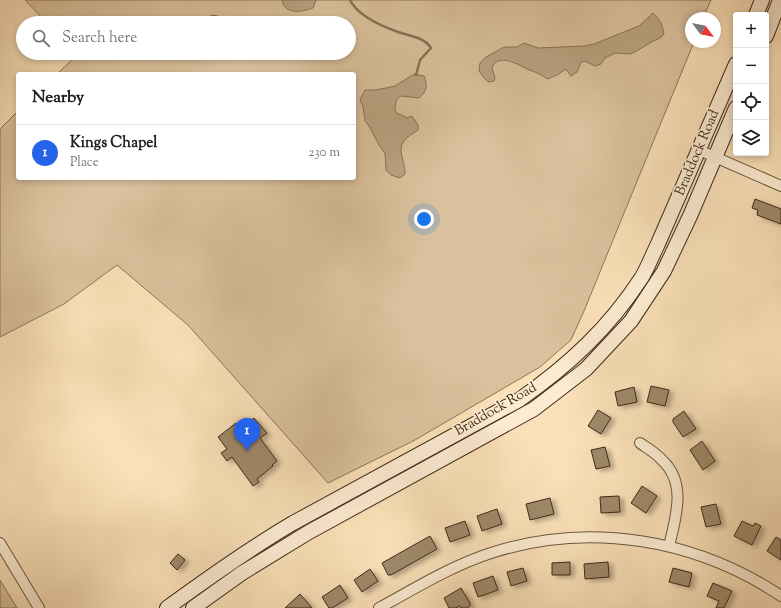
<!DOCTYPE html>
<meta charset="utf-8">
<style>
:root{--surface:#fff;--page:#f2f2f2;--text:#202124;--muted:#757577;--line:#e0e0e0;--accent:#2563eb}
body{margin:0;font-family:"Sorts Mill Goudy",serif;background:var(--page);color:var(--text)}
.controls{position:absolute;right:12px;top:12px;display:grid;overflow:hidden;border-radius:4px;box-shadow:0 2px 6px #0003}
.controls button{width:36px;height:36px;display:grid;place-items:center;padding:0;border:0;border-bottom:1px solid var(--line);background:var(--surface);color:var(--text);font:20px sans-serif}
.compass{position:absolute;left:685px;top:12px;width:36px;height:36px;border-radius:50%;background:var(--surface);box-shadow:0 2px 6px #0003;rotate:122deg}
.you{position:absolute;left:424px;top:219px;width:14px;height:14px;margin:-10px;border:3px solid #fff;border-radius:50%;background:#1a73e8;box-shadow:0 0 0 6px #1a73e833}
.badge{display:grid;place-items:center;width:26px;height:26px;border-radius:50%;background:var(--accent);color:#fff;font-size:13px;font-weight:700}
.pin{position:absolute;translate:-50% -33px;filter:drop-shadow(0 1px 2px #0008)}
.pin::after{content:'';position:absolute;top:21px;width:14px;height:12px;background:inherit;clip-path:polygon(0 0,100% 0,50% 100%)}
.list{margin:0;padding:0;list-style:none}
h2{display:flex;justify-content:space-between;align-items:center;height:52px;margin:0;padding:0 16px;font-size:17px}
h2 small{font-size:13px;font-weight:400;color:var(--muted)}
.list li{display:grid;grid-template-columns:26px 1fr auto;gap:12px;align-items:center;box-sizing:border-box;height:56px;padding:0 16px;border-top:1px solid var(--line)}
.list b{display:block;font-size:15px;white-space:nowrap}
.list p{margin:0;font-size:13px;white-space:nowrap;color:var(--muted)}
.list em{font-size:13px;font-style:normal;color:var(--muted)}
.icon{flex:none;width:22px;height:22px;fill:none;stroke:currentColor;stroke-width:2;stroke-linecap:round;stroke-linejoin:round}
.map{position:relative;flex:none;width:781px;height:608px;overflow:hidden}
.search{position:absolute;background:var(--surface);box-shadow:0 2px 6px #0003;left:16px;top:16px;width:340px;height:44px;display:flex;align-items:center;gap:10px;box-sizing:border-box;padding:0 14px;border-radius:22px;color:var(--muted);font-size:15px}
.panel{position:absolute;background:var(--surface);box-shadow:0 2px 6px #0003;left:16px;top:72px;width:340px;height:108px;border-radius:4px}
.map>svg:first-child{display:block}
.green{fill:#dac19d;stroke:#8c765a}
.water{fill:#baa281;stroke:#887257}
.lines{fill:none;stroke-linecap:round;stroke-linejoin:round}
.stream{stroke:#887257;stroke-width:2.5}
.building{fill:#9f896b;stroke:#3d2a17;filter:url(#shadow)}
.street-casing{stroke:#6c583f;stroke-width:12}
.secondary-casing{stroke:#3d2a17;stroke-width:16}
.street{stroke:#fcebd1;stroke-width:10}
.secondary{stroke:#fcebd1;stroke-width:14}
.labels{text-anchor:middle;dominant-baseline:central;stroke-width:3.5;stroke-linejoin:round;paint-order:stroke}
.street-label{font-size:14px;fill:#3d2a17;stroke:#fcebd1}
</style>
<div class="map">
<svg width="781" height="608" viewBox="0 0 781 608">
<defs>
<filter id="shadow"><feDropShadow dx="4.5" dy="2.5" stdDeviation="2" flood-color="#0004"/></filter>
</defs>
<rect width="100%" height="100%" fill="#fae0b8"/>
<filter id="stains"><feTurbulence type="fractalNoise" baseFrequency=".005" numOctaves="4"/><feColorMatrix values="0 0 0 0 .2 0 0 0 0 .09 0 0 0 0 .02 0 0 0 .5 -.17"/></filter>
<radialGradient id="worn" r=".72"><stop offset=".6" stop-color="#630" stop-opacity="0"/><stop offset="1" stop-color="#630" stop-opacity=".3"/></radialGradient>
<g class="green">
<polygon points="25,0 711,0 703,18 691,18 691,42 694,42 584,311 571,340 540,367 415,440 328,483 188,325 117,265 64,304 0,337 0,129 18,111 18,178 354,178 354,74 57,74 77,55 76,53 349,53 349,23 47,23"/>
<polygon points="0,580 17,608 0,608"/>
</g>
<g class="water">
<path d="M282,0H316L313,8C302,12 284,15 282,0Z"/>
<path d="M653,13C660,20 662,24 664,34L660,38L653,41L635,52L630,54L615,53L605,58L601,64L595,66L585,61L581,62L577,72L571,76L566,69L557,75L547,79C541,74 535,72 529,70C519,65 498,52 492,68L495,78L494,81L489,82L485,79L479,71L480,63L486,57L504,47H517L524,43L538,48L584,46L594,44L639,26Z"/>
<polygon points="212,15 218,16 227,23 208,23 207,18"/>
<path d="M414,74L424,76C428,86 427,91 419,98L401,96C396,98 395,105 395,110L397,113L407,118L412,116L418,125V130C391,146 404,151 405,174L400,178L391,175L386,170L385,153L379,145L369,126L365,121L363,107L360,99L365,90H376L395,86Z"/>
</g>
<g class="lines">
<path class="stream" d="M350,0C358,16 381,26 398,32C410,36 424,37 431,48L420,60L416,75"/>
</g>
<g class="building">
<polygon points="755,199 781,209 781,224 757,215 758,210 752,208"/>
<polygon points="651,386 669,390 665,406 647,402"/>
<polygon points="634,387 637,402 618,406 615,392"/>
<polygon points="598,410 611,418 601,434 588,426"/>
<polygon points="684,411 696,429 683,437 673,422 673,419"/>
<polygon points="254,418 267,433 260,438 277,461 272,465 273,466 257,479 259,482 253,486 232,457 227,461 221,453 227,449 218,437 236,423 241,429"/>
<polygon points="702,441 715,461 703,470 690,450"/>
<polygon points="605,447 610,466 596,469 591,450"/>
<polygon points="642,486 657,496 646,513 631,503"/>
<polygon points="619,496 620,512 601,513 600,497"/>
<polygon points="550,498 554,514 530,520 526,504"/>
<polygon points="716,504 721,524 706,527 701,507"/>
<polygon points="497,509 502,524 482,531 477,516"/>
<polygon points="465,521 470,535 450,542 445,528"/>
<polygon points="742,521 753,526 755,523 761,526 752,545 734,536"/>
<polygon points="430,536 437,549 391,575 388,575 382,563"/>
<polygon points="776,537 781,540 781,560 767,551"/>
<polygon points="178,554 185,560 177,570 170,563"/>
<polygon points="570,562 570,575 552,575 552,563"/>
<polygon points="608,562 609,577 585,579 584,564"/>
<polygon points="523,568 527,581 511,586 507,572"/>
<polygon points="673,568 692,573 689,587 669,582"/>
<polygon points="370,569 378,581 362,592 354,580"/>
<polygon points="493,576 498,590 478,597 473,583"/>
<polygon points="713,583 732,591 724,608 716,608 719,601 707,596"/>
<polygon points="340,585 348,598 332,608 329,608 322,597"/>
<polygon points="461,588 470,603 470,606 466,608 461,608 460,606 455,608 449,608 444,598"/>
<polygon points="300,594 312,608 285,608"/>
</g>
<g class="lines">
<defs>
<g id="street">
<polyline points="699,150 781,186"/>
<path d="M640,443C647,448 656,453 662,460C687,483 676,517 669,546"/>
<polyline points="0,543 39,608"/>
<path d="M379,608C416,588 451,566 491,553C589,521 696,539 781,596"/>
</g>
<g id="secondary">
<polyline points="756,15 762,0"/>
<polyline points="766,36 780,0"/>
<path d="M167,608C208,578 249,549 293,523L519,400C569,365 609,328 642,277C648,267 652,256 657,246L736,64"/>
<polyline points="193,608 242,573 309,532 534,409 586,369 631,321 664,271 690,216 736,108"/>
</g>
</defs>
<use href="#street" class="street-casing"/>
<use href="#secondary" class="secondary-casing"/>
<use href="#street" class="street"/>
<use href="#secondary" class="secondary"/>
</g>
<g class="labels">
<g class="street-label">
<text transform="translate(698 153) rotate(-67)">Braddock Road</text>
<text transform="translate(496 410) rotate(-30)">Braddock Road</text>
</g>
</g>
<rect width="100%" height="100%" filter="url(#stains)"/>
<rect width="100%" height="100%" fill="url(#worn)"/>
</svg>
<div class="controls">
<button>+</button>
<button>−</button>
<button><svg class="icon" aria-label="locate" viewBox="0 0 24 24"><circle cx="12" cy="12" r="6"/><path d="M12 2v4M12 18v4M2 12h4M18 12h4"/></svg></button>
<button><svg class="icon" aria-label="layers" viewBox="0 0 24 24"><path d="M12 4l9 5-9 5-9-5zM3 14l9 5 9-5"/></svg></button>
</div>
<svg class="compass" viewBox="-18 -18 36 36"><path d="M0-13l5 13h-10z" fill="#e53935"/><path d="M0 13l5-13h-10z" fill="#757577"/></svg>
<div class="you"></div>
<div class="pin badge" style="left:247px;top:451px">1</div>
<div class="search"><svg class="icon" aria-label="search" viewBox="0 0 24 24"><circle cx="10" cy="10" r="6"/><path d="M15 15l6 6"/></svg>Search here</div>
<section class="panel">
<h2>Nearby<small></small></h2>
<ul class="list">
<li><span class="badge">1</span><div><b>Kings Chapel</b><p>Place</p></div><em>230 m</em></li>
</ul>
</section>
</div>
